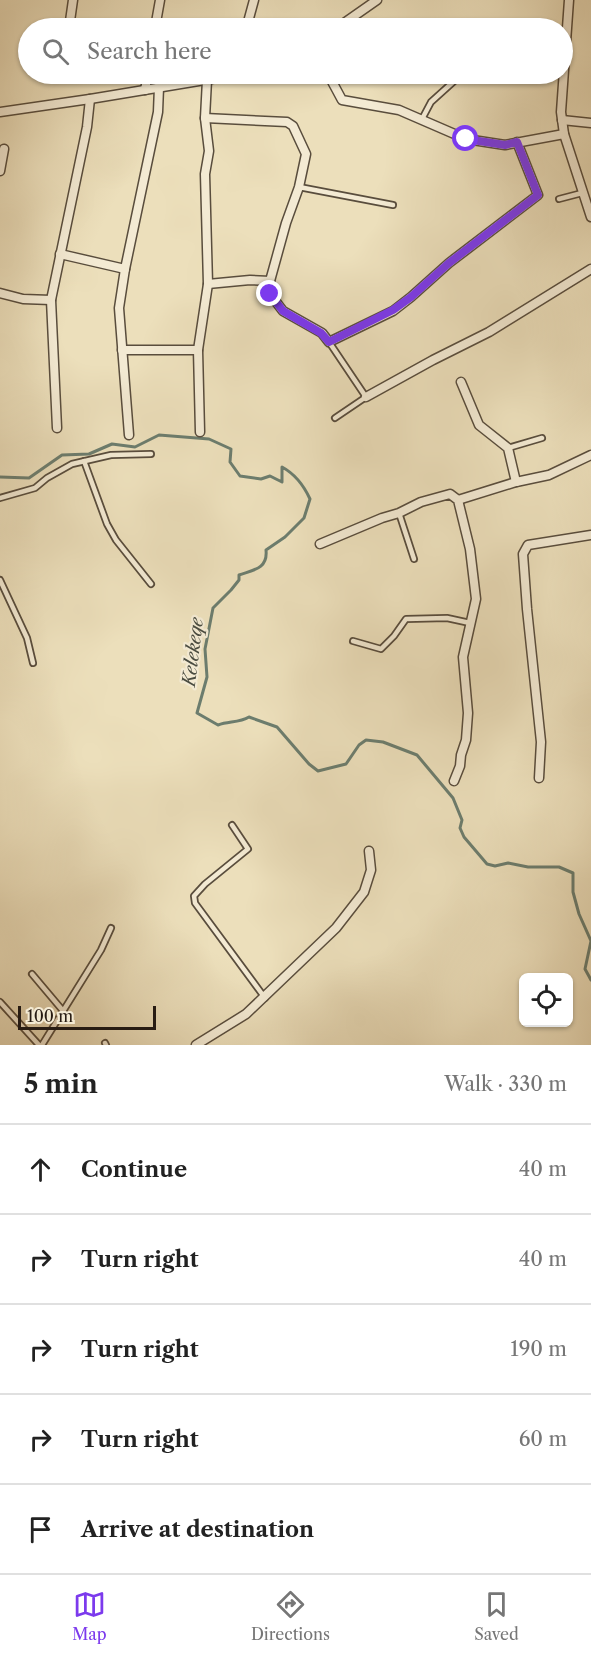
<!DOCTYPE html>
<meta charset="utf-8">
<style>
:root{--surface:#fff;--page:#f2f2f2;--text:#222;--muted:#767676;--line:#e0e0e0;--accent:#7c3aed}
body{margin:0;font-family:"Libre Caslon Text",serif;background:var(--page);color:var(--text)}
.controls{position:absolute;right:18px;bottom:18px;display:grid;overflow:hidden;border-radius:9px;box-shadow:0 2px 4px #0004}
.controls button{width:54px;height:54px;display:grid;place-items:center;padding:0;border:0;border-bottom:2px solid var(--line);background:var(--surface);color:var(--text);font:30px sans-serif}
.scale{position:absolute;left:18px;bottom:15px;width:138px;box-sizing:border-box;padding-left:6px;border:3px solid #281c13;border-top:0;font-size:16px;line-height:21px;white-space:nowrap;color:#281c13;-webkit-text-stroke:4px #f3ead3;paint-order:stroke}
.stop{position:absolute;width:18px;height:18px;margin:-14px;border:4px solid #7c3aed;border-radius:50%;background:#fff}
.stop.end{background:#7c3aed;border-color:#fff;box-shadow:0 2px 6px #0008}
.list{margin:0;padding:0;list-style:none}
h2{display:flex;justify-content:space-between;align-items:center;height:78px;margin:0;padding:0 24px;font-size:26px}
h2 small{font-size:20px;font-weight:400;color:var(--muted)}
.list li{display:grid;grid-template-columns:39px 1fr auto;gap:18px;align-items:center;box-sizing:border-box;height:90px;padding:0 24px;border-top:2px solid var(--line)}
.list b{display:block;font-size:22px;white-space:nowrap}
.list em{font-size:20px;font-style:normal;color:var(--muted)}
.icon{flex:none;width:33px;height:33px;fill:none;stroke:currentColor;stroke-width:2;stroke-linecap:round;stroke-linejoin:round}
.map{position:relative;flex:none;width:591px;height:1045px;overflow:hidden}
.search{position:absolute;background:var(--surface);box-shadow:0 2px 4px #0004;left:18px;right:18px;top:18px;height:66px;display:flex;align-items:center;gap:15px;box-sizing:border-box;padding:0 21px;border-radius:33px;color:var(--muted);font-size:22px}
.sheet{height:528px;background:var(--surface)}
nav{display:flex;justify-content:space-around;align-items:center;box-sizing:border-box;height:84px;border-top:2px solid var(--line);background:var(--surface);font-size:16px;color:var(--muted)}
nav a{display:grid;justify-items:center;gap:3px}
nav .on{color:var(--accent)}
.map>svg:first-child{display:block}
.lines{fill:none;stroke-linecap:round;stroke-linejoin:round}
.stream{stroke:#6c7d6e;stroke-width:3}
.lane-casing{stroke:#594d3d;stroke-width:8}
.street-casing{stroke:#594d3d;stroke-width:11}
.lane{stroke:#f3ead3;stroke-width:4.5}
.street{stroke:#f3ead3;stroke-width:8}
.route{stroke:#7c3aed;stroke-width:8}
.labels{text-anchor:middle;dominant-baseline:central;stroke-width:4.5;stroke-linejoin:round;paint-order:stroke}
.water-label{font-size:18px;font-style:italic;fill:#4a4c41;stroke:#f3ead3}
</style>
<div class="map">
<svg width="591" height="1045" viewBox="0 0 591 1045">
<rect width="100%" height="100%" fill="#ecdfbb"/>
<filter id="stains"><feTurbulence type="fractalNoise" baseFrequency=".00333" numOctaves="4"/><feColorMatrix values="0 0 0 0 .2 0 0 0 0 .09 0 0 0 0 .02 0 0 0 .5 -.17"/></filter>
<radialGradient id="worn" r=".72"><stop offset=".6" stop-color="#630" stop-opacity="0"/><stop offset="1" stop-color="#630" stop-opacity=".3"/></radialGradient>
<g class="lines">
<path class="stream" d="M0,477L29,478L62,455L89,454L112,444L135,447L159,435L209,439L231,449L230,462L240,476L261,479L270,476L282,482V467C295,474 304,486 310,499L304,518L285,537L266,550C268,569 253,570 239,575V580L231,590L213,608L205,649L207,677L197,713L218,725C229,721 239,723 249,717L277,727L309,764L318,771L346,764L359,745L366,740L383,742L417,755L453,798L462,820L460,828L464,837L487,864L495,866L508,863L528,867H559L573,873V892L579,914L591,941L585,969L591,980"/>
<defs>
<g id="lane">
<polyline points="422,119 431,102 462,74"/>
<polyline points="299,187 393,205"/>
<polyline points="559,199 582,193"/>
<polyline points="329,342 366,397 335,418"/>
<polyline points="508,448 542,438"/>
<polyline points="84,461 107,524 116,540 151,584"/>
<polyline points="0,498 35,488 47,478 72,464 111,455 151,454"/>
<polyline points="399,513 414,559"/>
<polyline points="0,580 27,638 33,663"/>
<polyline points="353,641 381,649 394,636 406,619 447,618 470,623"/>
<polyline points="232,825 248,849 205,884 194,896 195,903 265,998"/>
<polyline points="32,974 64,1012"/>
<polyline points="0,1002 39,1045"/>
<polyline points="105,1043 106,1045"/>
<polyline points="42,1045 101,950 111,928"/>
</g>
<g id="street">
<polyline points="569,0 561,112 564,134 591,217"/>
<polyline points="248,22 254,0"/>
<polyline points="69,28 73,0"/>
<polyline points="155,28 160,0"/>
<polyline points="337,28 377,0"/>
<polyline points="328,74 342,100 399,110 466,139 505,145 564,134"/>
<polyline points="145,90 148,74"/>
<polyline points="0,112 90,99 241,74"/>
<polyline points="205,118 287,122 293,126 306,154 299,187 286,223 270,281 270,294 283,311 322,333 329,342 393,311 411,297 449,263 538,195 517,142"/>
<polyline points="562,120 591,123"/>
<polyline points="0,171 4,149"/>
<polyline points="60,254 125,269"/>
<polyline points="208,284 250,280 270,281"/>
<polyline points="0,293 23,299 51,300"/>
<polyline points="122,350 198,350"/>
<polyline points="461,382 479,425 508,448 516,482"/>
<polyline points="366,397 433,360 489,332 591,269"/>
<polyline points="57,428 51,300 87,127 90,99"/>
<polyline points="200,432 198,350 208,284 205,174 209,151 205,118 207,80"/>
<polyline points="129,435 119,308 125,269 158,112 159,87"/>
<polyline points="458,500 516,482 549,475 591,455"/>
<polyline points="320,544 382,518 399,513 421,502 450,494 458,500 470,549 476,599 463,657 468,713 466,740 461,755 460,766 454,781"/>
<polyline points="539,778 541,742 527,609 523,554 528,545 591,535"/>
<polyline points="196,1045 246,1014 336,928 364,892 371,870 369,851"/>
</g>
</defs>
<use href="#lane" class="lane-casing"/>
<use href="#street" class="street-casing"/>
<use href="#lane" class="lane"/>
<use href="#street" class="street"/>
</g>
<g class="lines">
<polyline class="route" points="270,294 283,311 321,333 329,342 393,310 411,297 449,263 538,195 517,142 505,145 466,139"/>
</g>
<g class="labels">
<g class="water-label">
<text transform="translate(193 652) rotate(-83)">Kelekeqe</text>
</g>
</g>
<rect width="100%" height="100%" filter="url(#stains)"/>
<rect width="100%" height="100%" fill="url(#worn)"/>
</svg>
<div class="controls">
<button><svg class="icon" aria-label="locate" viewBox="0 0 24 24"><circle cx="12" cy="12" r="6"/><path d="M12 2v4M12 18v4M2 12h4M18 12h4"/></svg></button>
</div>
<div class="scale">100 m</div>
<div class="stop" style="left:466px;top:139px"></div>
<div class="stop end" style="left:270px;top:294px"></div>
<div class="search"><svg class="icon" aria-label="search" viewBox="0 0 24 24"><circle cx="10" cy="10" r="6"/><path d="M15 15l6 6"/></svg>Search here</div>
</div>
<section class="sheet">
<h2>5 min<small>Walk · 330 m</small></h2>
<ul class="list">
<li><svg class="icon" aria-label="ahead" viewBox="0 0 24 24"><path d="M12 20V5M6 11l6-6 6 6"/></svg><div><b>Continue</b></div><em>40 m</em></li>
<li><svg class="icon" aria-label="right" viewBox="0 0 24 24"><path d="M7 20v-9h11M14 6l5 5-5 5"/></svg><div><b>Turn right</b></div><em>40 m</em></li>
<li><svg class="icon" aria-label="right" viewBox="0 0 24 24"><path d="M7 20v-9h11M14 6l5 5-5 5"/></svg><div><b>Turn right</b></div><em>190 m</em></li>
<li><svg class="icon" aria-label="right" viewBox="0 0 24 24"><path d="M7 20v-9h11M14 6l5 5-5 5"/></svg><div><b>Turn right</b></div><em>60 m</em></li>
<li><svg class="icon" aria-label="arrive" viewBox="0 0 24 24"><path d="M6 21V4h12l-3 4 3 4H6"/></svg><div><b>Arrive at destination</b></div></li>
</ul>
</section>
<nav>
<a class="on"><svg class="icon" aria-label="map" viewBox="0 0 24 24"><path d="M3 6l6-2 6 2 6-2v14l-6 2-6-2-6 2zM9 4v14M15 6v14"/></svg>Map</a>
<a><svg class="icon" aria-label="directions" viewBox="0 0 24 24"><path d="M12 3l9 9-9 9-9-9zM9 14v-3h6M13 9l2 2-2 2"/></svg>Directions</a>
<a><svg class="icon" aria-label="saved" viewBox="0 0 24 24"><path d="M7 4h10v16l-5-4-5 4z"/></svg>Saved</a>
</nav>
